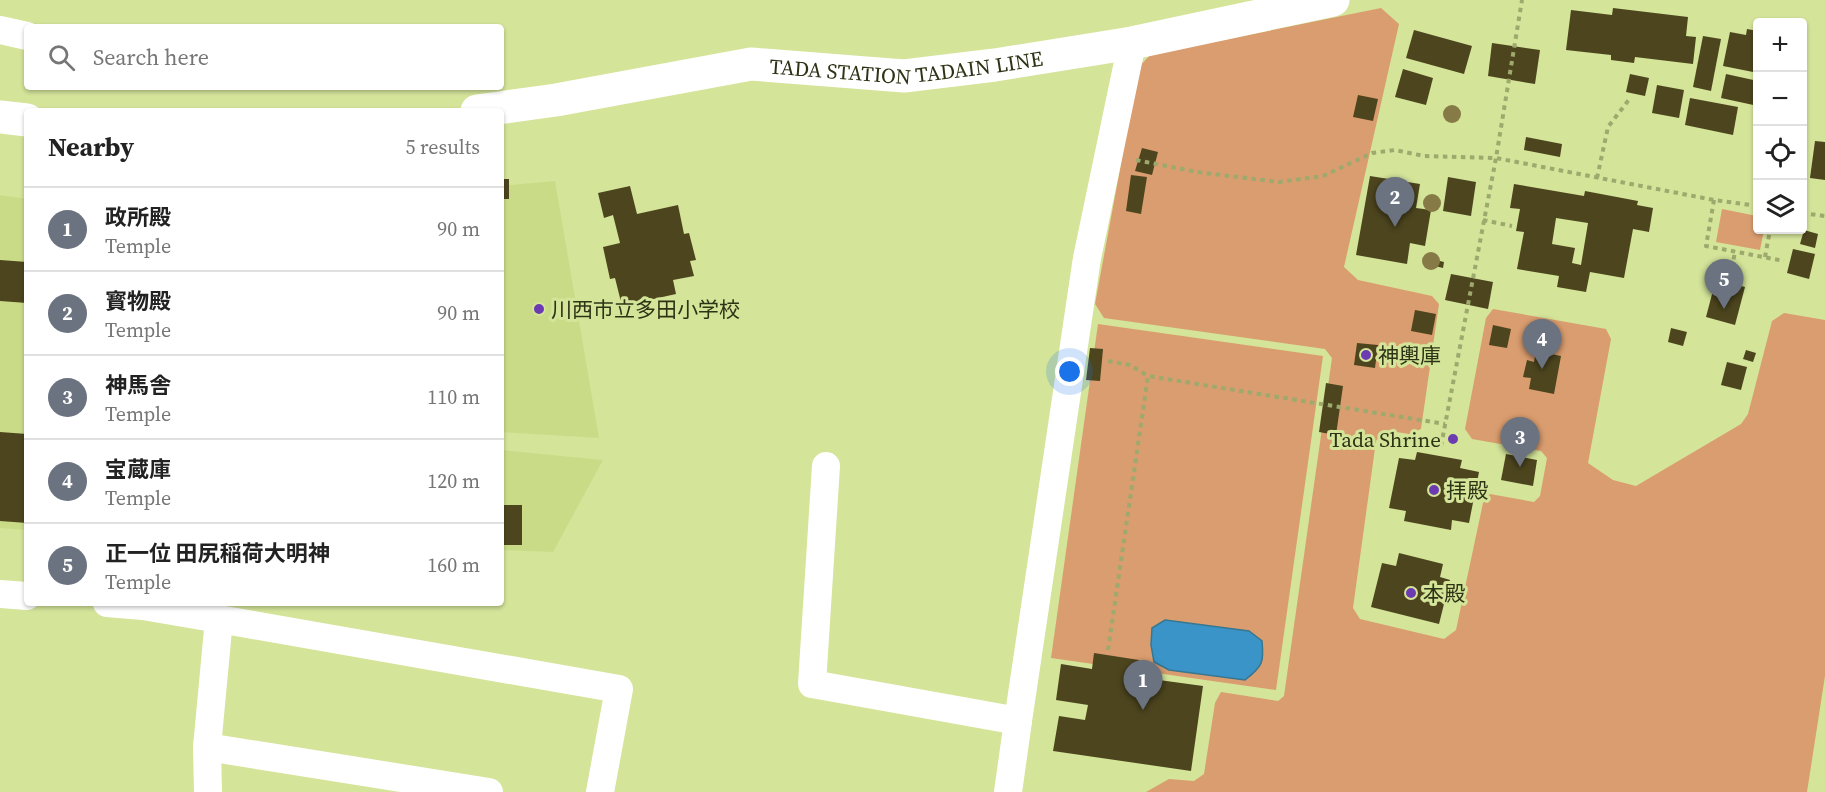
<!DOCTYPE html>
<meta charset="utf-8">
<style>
:root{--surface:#fff;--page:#f6f6f6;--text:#222;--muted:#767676;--line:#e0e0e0;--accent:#db2777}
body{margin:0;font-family:"Source Serif 4","Noto Sans JP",serif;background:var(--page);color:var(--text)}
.controls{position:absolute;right:18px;top:18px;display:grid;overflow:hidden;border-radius:6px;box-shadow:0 2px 4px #0004}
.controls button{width:54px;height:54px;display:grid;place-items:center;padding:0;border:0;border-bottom:2px solid var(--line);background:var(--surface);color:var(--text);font:30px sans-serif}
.you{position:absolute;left:1070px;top:372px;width:21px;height:21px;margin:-15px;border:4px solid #fff;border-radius:50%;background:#1a73e8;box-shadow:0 0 0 9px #1a73e833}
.badge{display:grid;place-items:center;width:39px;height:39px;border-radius:50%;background:var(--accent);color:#fff;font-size:20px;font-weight:700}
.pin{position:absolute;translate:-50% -50px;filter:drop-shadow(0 2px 3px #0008)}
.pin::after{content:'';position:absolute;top:32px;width:21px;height:18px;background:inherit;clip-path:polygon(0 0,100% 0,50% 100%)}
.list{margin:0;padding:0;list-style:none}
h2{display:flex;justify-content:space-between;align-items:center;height:78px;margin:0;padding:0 24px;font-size:26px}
h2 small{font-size:20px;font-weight:400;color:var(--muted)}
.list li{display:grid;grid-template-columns:39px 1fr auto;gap:18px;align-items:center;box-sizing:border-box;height:84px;padding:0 24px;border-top:2px solid var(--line)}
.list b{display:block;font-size:22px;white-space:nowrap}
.list p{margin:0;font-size:20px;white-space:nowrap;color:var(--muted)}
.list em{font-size:20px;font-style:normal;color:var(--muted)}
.icon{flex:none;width:33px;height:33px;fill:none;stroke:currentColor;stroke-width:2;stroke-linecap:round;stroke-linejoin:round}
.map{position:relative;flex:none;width:1825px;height:792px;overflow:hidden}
.search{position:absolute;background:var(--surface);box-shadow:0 2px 4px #0004;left:24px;top:24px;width:480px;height:66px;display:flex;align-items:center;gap:15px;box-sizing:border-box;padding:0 21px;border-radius:6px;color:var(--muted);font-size:22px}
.panel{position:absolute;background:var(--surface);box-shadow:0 2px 4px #0004;left:24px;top:108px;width:480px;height:498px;border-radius:6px}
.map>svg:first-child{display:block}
.built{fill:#cadb88}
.green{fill:#da9d6f}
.water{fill:#3a94c8;stroke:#367792;stroke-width:1.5}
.building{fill:#4d451e;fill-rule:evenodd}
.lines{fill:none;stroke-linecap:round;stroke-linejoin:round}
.path{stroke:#9da96d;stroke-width:4;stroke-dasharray:4.5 4.5;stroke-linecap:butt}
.minor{stroke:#fff;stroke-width:28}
.secondary{stroke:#fff;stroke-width:33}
.tree{fill:#867a46}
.poi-dot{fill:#6c3bb2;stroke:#d4e499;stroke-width:2}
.labels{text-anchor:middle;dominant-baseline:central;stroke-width:6;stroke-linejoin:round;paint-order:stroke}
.street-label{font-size:21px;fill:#2d3315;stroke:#d4e499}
.poi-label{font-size:21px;fill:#2d3315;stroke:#d4e499;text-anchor:start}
</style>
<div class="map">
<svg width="1825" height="792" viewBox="0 0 1825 792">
<rect width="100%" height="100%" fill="#d4e499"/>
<g class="built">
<polygon points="555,181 599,438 501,432 501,186"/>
<polygon points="0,195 27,199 27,530 0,528"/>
<polygon points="501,450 603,460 553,552 501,550"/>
</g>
<g class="green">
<polygon points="1381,8 1399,24 1344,267 1358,280 1432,296 1439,304 1421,429 1409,434 1384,430 1376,441 1353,608 1360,619 1444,639 1456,630 1483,503 1490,494 1534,502 1540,496 1547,458 1541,451 1472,439 1465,429 1486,318 1493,309 1606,329 1611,339 1588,463 1613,480 1636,486 1741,424 1748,414 1772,321 1784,313 1825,320 1825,676 1807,792 1146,792 1169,779 1194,781 1204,774 1215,703 1221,692 1278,701 1284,696 1332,358 1325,349 1104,318 1095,304 1139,67 1150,55"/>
<polygon points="1722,209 1757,216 1758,230 1764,230 1760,250 1716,242"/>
<polygon points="1098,324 1323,356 1276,690 1051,658"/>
</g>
<path class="water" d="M1165,620L1249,631L1262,641C1264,662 1263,666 1245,680L1169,670L1154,662L1151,645L1152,628Z"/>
<g class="building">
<polygon points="1613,8 1688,17 1686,36 1696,37 1693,64 1635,57 1634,63 1611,60 1611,55 1566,50 1571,10 1612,15"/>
<polygon points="1747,29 1758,31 1758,73 1723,66 1730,32 1746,35"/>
<polygon points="1414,30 1472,46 1464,74 1406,58"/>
<polygon points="1703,36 1721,39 1711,91 1693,87"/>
<polygon points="1492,43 1540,50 1535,84 1488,76"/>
<polygon points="1403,69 1433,78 1426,105 1395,97"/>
<polygon points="1630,74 1649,78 1645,96 1626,92"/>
<polygon points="1726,74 1758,81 1758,106 1721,98"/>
<polygon points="1657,85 1684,90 1679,118 1652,113"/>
<polygon points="1358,95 1378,99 1373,121 1353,117"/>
<polygon points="1690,98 1738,107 1733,135 1685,125"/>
<polygon points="1526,137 1562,144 1560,157 1524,150"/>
<polygon points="1815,141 1825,142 1825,180 1810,178"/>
<polygon points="1142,148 1158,152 1152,175 1135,171"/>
<polygon points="1131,175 1147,177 1141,214 1126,211"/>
<polygon points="1370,176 1420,184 1416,208 1431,210 1425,246 1410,243 1407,264 1356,255"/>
<polygon points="1448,177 1476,182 1471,216 1443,211"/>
<rect x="501" y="179" width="8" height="20"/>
<path d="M1514,184L1584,196L1585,191L1638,201L1637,205L1653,208L1649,232L1633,229L1624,278L1590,272L1586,292L1557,287L1559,276L1517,269L1524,232L1516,231L1520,209L1510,208ZM1556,218L1588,223L1581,265L1572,263L1575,248L1552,244Z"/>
<polygon points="630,186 637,214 678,205 684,234 689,233 696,260 690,261 694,276 673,280 676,294 622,306 615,278 610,279 603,247 620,243 613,215 604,218 598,193"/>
<polygon points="1804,230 1818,234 1815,248 1800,244"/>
<polygon points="1793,249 1815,254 1809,279 1787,273"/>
<polygon points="0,260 27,262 27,303 0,301"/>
<polygon points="1436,260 1444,262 1443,268 1435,266"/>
<polygon points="1451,274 1493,282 1488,309 1445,300"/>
<polygon points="1716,279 1745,287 1735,325 1706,317"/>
<polygon points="1415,310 1436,314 1432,335 1411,331"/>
<polygon points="1493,325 1511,329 1507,348 1489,345"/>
<polygon points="1671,328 1687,332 1683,346 1668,342"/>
<polygon points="1357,343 1378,345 1375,368 1354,365"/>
<polygon points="1090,348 1103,349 1100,381 1086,380"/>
<polygon points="1746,350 1756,353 1753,362 1743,359"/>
<polygon points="1536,351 1561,356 1554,394 1529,389 1531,378 1523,377 1527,360 1534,362"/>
<polygon points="1727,362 1747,367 1741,390 1721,385"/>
<polygon points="1326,383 1343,386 1336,435 1319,432"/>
<polygon points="0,432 27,434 27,523 0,521"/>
<polygon points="1417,452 1462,460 1460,468 1479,472 1469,523 1452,520 1451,530 1404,521 1406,511 1389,508 1399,458 1415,460"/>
<polygon points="1506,454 1537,460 1533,486 1501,480"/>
<rect x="501" y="505" width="21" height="40"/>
<polygon points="1399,553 1443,564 1440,577 1450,580 1439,624 1371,607 1382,563 1396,566"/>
<polygon points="1094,653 1139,660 1137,677 1203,686 1191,771 1053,751 1059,716 1085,720 1088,705 1056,700 1061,664 1092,669"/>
</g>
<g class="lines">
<g class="path">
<polyline points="1136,160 1197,172 1279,182 1323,176 1372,153 1395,150 1424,156 1496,158 1714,200 1758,206"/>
<polyline points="1597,178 1608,127 1631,97"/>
<polyline points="1714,200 1706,246 1784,261"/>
<polyline points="1802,213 1825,216"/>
<polyline points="1483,220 1512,226"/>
<polyline points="1765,257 1770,230"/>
<polyline points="1730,277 1735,252"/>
<polyline points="1108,361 1130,365 1148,376"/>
<polyline points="1441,446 1496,158 1522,0"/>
<polyline points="1108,650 1148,376 1445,424"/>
</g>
<g class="minor">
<polyline points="0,30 27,36"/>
<polyline points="826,466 812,684 1018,721 1008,792"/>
<polyline points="0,594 27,596"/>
<polyline points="107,603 143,606 219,619 619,689 600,792"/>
<polyline points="1018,721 1087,258 1132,43"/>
<polyline points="207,747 219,619"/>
<polyline points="208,792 207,747 489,792"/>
</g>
<g class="secondary">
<path id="s1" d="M477,111L556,100L751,64L904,76L995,65L1132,43L1333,0"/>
<polyline points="0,117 27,120"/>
</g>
</g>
<g class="tree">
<circle cx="1452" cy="114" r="9"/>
<circle cx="1432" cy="203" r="9"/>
<circle cx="1431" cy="261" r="9"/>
</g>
<g class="poi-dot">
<circle cx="539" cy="309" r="6"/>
<circle cx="1366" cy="355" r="6"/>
<circle cx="1453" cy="439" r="6"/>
<circle cx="1434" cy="490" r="6"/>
<circle cx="1411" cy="593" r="6"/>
</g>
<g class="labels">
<g class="street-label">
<text stroke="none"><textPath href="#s1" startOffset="434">TADA STATION TADAIN LINE</textPath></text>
</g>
<g class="poi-label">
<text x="551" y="309">川西市立多田小学校</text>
<text x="1378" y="355">神輿庫</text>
<text x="1441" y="439" text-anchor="end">Tada Shrine</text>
<text x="1446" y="490">拝殿</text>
<text x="1423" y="593">本殿</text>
</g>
</g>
</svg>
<div class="controls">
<button>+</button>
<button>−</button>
<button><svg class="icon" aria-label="locate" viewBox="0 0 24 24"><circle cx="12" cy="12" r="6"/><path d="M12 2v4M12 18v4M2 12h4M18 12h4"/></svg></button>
<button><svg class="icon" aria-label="layers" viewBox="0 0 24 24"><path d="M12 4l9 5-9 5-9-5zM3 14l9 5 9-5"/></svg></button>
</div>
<div class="you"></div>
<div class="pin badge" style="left:1143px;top:710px;background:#6b7280">1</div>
<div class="pin badge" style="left:1395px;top:227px;background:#6b7280">2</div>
<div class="pin badge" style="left:1520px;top:467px;background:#6b7280">3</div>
<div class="pin badge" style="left:1542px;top:369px;background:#6b7280">4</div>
<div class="pin badge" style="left:1724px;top:309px;background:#6b7280">5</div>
<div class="search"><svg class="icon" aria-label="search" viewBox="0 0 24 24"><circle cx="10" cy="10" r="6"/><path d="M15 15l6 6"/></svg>Search here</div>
<section class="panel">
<h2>Nearby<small>5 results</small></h2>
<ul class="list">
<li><span class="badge" style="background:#6b7280">1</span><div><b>政所殿</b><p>Temple</p></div><em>90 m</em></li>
<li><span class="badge" style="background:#6b7280">2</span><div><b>寳物殿</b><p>Temple</p></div><em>90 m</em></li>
<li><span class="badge" style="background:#6b7280">3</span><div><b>神馬舎</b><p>Temple</p></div><em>110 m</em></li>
<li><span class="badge" style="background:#6b7280">4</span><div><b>宝蔵庫</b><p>Temple</p></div><em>120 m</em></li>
<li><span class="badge" style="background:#6b7280">5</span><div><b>正一位 田尻稲荷大明神</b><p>Temple</p></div><em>160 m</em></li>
</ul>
</section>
</div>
